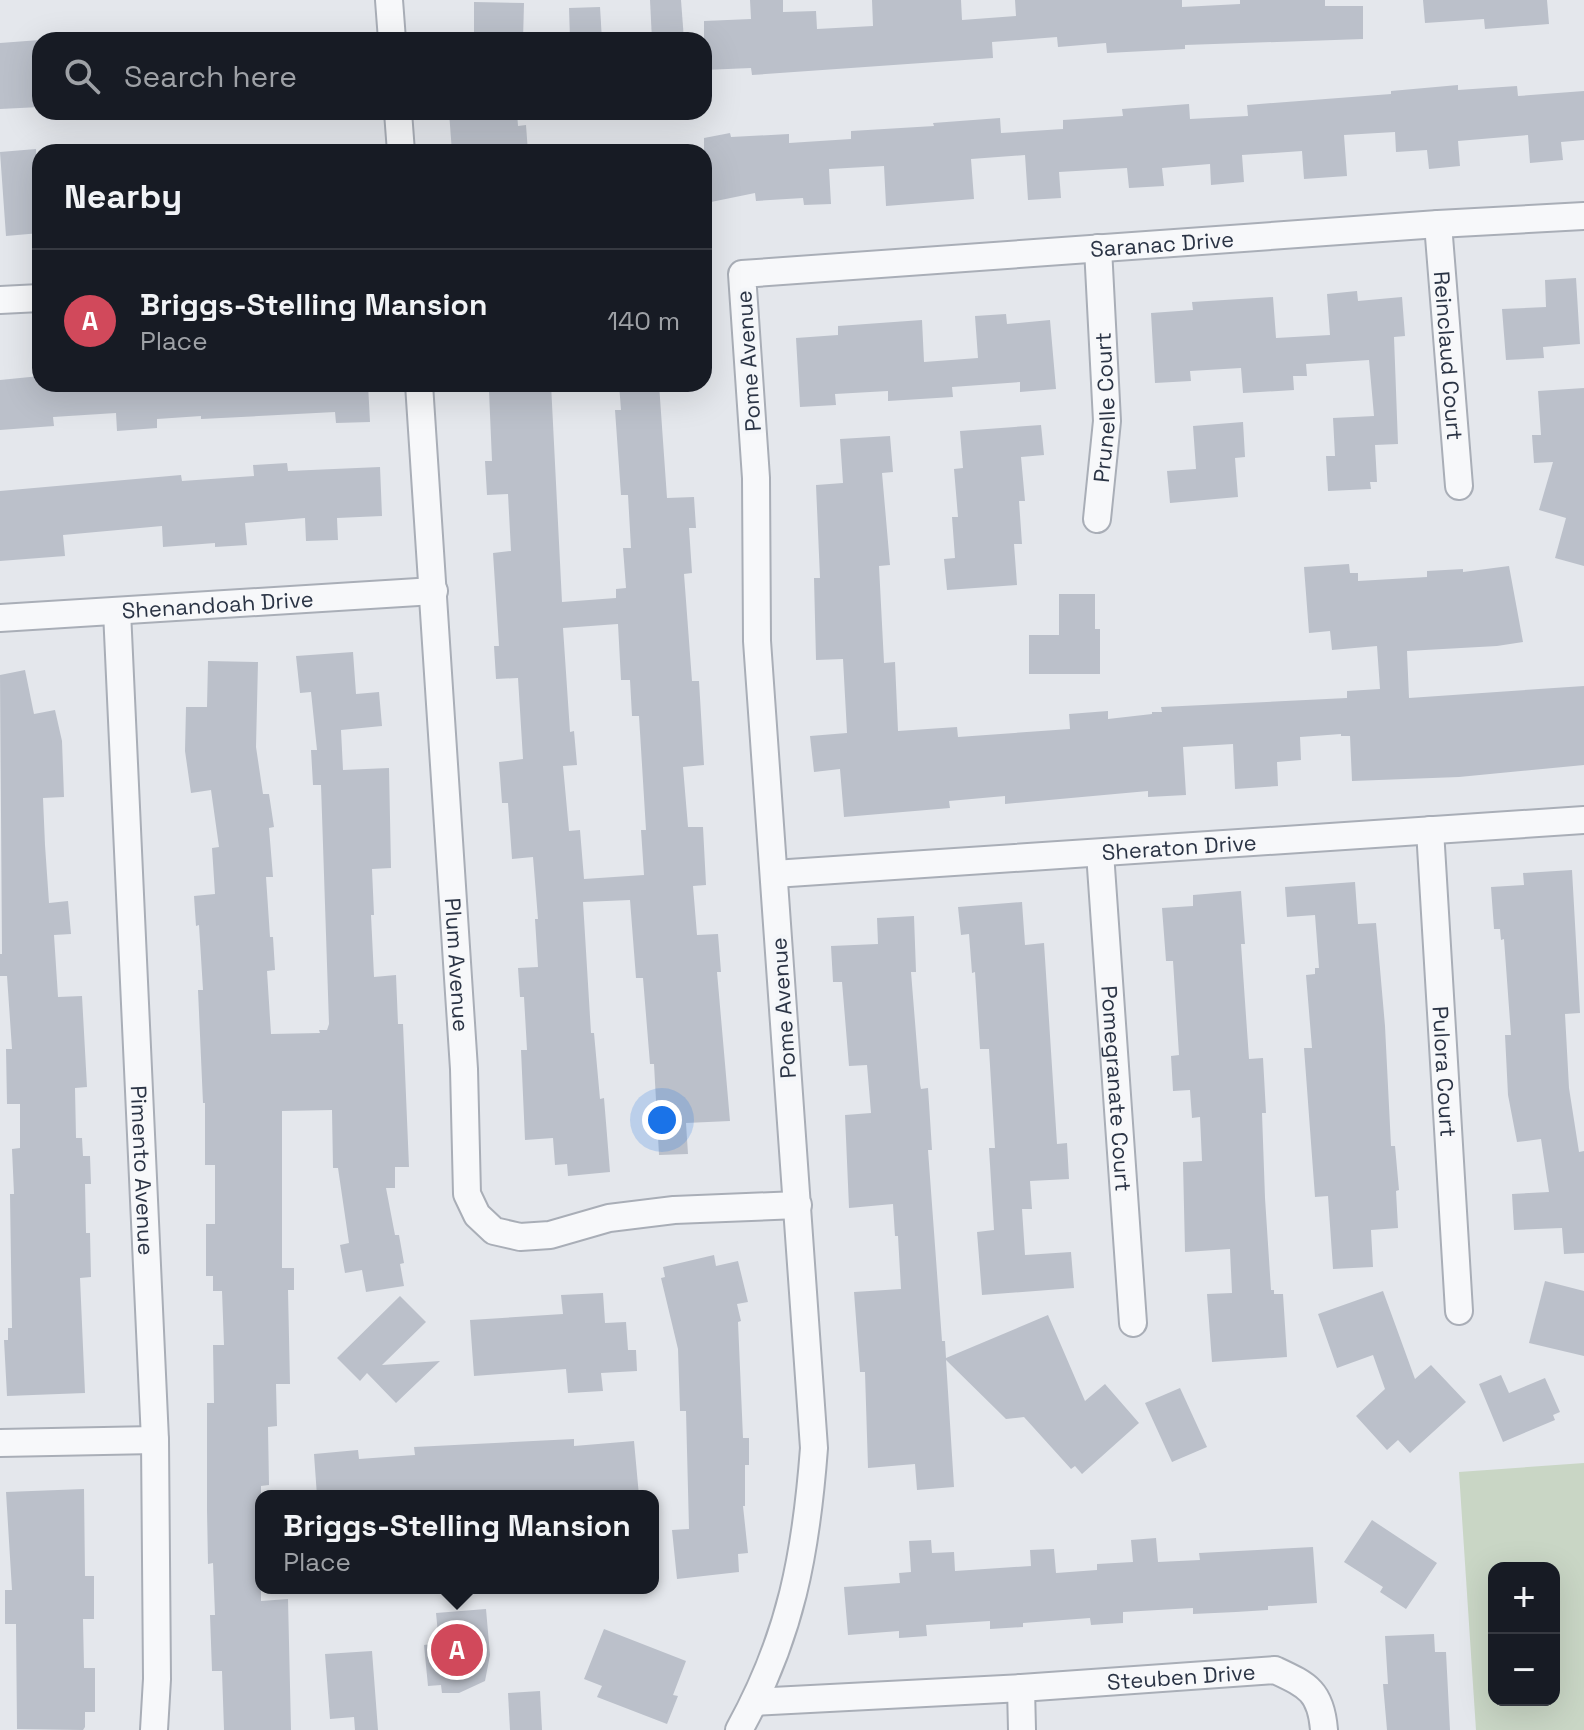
<!DOCTYPE html>
<meta charset="utf-8">
<style>
:root{--surface:#171b24;--page:#242831;--text:#f1f3f6;--muted:#9ea1a6;--line:#363941;--accent:#d1495b}
body{margin:0;font-family:"Space Grotesk",sans-serif;background:var(--page);color:var(--text)}
.controls{position:absolute;right:24px;bottom:24px;display:grid;overflow:hidden;border-radius:16px;box-shadow:0 8px 32px #0002}
.controls button{width:72px;height:72px;display:grid;place-items:center;padding:0;border:0;border-bottom:2px solid var(--line);background:var(--surface);color:var(--text);font:40px sans-serif}
.you{position:absolute;left:662px;top:1120px;width:28px;height:28px;margin:-20px;border:6px solid #fff;border-radius:50%;background:#1a73e8;box-shadow:0 0 0 12px #1a73e833}
.badge{display:grid;place-items:center;width:52px;height:52px;border-radius:50%;background:var(--accent);color:#fff;font-size:26px;font-weight:700}
.pin{position:absolute;translate:-50% -50%;border:4px solid #fff;box-shadow:0 2px 8px #0006}
.popup{position:absolute;left:255px;top:1490px;width:404px;height:104px;box-sizing:border-box;display:grid;place-content:center;border-radius:16px;background:var(--surface);filter:drop-shadow(0 2px 6px #0005);font-size:26px;white-space:nowrap;color:var(--muted)}
.popup b{font-size:30px;color:var(--text)}
.popup::after{content:'';position:absolute;left:50%;top:100%;margin-left:-16px;border:16px solid transparent;border-top-color:var(--surface)}
.list{margin:0;padding:0;list-style:none}
h2{display:flex;justify-content:space-between;align-items:center;height:104px;margin:0;padding:0 32px;font-size:34px}
h2 small{font-size:26px;font-weight:400;color:var(--muted)}
.list li{display:grid;grid-template-columns:52px 1fr auto;gap:24px;align-items:center;box-sizing:border-box;height:144px;padding:0 32px;border-top:2px solid var(--line)}
.list b{display:block;font-size:30px;white-space:nowrap}
.list p{margin:0;font-size:26px;white-space:nowrap;color:var(--muted)}
.list em{font-size:26px;font-style:normal;color:var(--muted)}
.icon{flex:none;width:44px;height:44px;fill:none;stroke:currentColor;stroke-width:2;stroke-linecap:round;stroke-linejoin:round}
.map{position:relative;flex:none;width:1584px;height:1730px;overflow:hidden}
.search{position:absolute;background:var(--surface);box-shadow:0 8px 32px #0002;left:32px;top:32px;width:680px;height:88px;display:flex;align-items:center;gap:20px;box-sizing:border-box;padding:0 28px;border-radius:24px;color:var(--muted);font-size:30px}
.panel{position:absolute;background:var(--surface);box-shadow:0 8px 32px #0002;left:32px;top:144px;width:680px;height:248px;border-radius:24px}
.map>svg:first-child{display:block}
.green{fill:#c9d6c5;fill-rule:evenodd}
.building{fill:#bbc0ca;fill-rule:evenodd}
.lines{fill:none;stroke-linecap:round;stroke-linejoin:round}
.minor-casing{stroke:#a9aeb7;stroke-width:30}
.minor{stroke:#f7f8fa;stroke-width:26}
.labels{text-anchor:middle;dominant-baseline:central;stroke-width:8;stroke-linejoin:round;paint-order:stroke}
.street-label{font-size:22px;fill:#2b3445;stroke:#f4f6f9}
</style>
<div class="map">
<svg width="1584" height="1730" viewBox="0 0 1584 1730">
<rect width="100%" height="100%" fill="#e4e7ec"/>
<path class="green" d="M1584,1463V1730H1476L1459,1472ZM1494,1568H1554V1700H1494Z"/>
<g class="building">
<polygon points="650,0 681,0 684,40 652,40"/>
<polygon points="750,0 783,0 783,12 816,11 817,29 873,26 872,0 961,0 962,20 1016,16 1015,0 1182,0 1182,7 1240,4 1240,0 1325,0 1325,6 1363,6 1363,39 1185,45 1185,49 1107,53 1106,43 1058,47 1057,37 992,42 993,58 752,75 751,68 704,70 704,21 751,19"/>
<polygon points="1423,0 1547,0 1549,24 1485,29 1484,19 1425,23"/>
<polygon points="474,2 524,3 523,40 474,40"/>
<polygon points="600,7 602,40 570,40 569,8"/>
<polygon points="40,40 40,107 0,109 0,43"/>
<polygon points="1458,85 1458,90 1517,86 1518,96 1584,91 1584,140 1561,142 1563,160 1530,163 1528,135 1458,141 1460,166 1429,169 1427,150 1396,152 1395,132 1344,135 1347,176 1304,179 1302,151 1242,155 1244,182 1211,185 1210,164 1162,168 1164,186 1129,188 1127,168 1059,172 1061,198 1028,200 1025,155 971,159 974,199 886,206 884,166 829,169 831,204 804,205 803,198 756,201 755,193 711,202 704,169 704,138 730,133 731,137 789,134 789,143 851,139 851,131 934,126 933,123 1000,118 1001,133 1063,129 1063,120 1123,116 1122,109 1189,104 1190,119 1248,116 1247,105 1391,94 1391,91"/>
<polygon points="449,112 517,112 518,126 526,125 528,152 497,152 497,149 452,152"/>
<polygon points="36,149 37,166 40,166 40,233 6,236 0,152"/>
<polygon points="1576,278 1580,344 1543,347 1544,358 1506,360 1502,309 1546,307 1545,280"/>
<polygon points="1357,291 1358,301 1402,297 1405,336 1394,337 1398,444 1375,445 1377,482 1370,482 1371,489 1328,491 1326,456 1335,456 1333,418 1374,416 1369,360 1306,364 1307,376 1293,376 1294,390 1243,393 1241,368 1190,371 1191,381 1155,383 1151,313 1193,310 1192,302 1273,297 1276,338 1330,335 1327,294"/>
<polygon points="1006,314 1007,324 1050,320 1056,389 1020,392 1020,382 952,387 953,397 888,401 888,391 835,394 836,405 800,407 796,338 838,335 838,326 922,320 924,362 978,358 975,316"/>
<polygon points="40,376 40,384 368,384 370,422 336,423 335,412 201,419 201,416 157,419 157,428 117,431 116,413 53,417 54,426 0,430 0,380"/>
<path d="M520,384H551L562,602L616,598V589L626,588L623,548H631L628,495H621L615,410H621L619,384H659L667,498L694,497L696,528H689L692,573L684,574L692,681H699L704,765L683,767L688,827H703L706,885L693,886L697,935L718,934L721,972H717L730,1121L686,1123L688,1154L659,1155L654,1064H650L643,978H636L630,900L583,902L591,1033H594L600,1099L604,1098L610,1172L568,1176L567,1164L555,1165L553,1138L525,1140L521,1050H527L524,997H520L518,968L538,967L535,919H538L533,857L512,859L508,803H502L499,762L523,759L518,678L496,679L494,646H499L493,553L511,551L508,494L487,495L485,461H492L489,391L521,389ZM618,624L621,680H630L632,716H639L646,830H641L644,875L584,879L580,830L569,831L563,766L577,765L574,731L570,732L563,628Z"/>
<polygon points="1584,388 1584,566 1555,558 1566,518 1539,510 1553,462 1534,463 1532,435 1541,435 1538,391"/>
<polygon points="1243,422 1245,457 1235,458 1238,497 1170,503 1167,471 1196,469 1193,426"/>
<polygon points="1041,425 1044,455 1021,457 1025,501 1019,501 1022,544 1014,544 1017,585 947,590 944,559 955,558 952,517 958,517 954,469 963,468 960,431"/>
<polygon points="890,436 893,472 882,473 890,565 879,566 884,663 895,662 898,731 957,727 958,737 1070,729 1069,714 1108,711 1108,719 1152,714 1152,712 1162,712 1161,707 1347,698 1347,691 1380,689 1377,646 1332,650 1330,631 1309,633 1304,567 1349,564 1350,573 1358,573 1358,581 1427,577 1427,571 1463,569 1463,572 1509,566 1523,642 1497,646 1407,651 1409,698 1584,686 1584,765 1459,777 1352,781 1350,736 1341,736 1341,734 1300,737 1301,760 1277,762 1278,786 1235,789 1233,744 1183,747 1186,795 1148,797 1148,791 1005,804 1005,796 949,801 950,808 844,817 840,769 814,772 810,736 847,733 843,659 816,660 814,578 820,578 816,485 843,483 840,439"/>
<polygon points="287,463 288,471 380,467 382,516 337,518 338,540 306,541 305,518 245,523 247,545 215,547 215,543 163,547 162,526 63,535 65,556 0,561 0,491 181,475 182,481 254,476 253,465"/>
<polygon points="1059,594 1095,594 1095,629 1100,629 1100,674 1029,674 1029,635 1059,635"/>
<polygon points="353,652 356,694 379,692 382,726 341,730 343,770 389,768 391,868 372,869 374,915 371,915 374,977 396,975 398,1024 403,1024 409,1167 395,1167 395,1188 386,1188 395,1235 399,1235 404,1263 400,1264 404,1286 366,1292 362,1270 345,1273 340,1245 349,1243 338,1168 333,1168 332,1110 282,1111 282,1268 294,1268 294,1290 288,1290 290,1384 276,1384 277,1426 268,1427 269,1485 261,1486 261,1601 288,1599 291,1730 224,1730 222,1671 212,1671 210,1615 215,1615 213,1563 208,1564 207,1510 207,1403 214,1403 213,1345 224,1345 222,1291 213,1291 213,1276 206,1276 206,1224 215,1224 215,1165 205,1165 205,1103 203,1103 198,990 203,990 199,925 196,926 194,896 215,894 212,848 219,847 211,790 191,793 185,751 186,707 207,707 208,661 258,662 256,747 263,794 269,794 274,827 269,828 273,877 266,877 270,937 273,937 275,970 267,971 271,1034 320,1033 319,1030 327,1030 329,1024 321,785 313,785 311,750 317,750 311,692 300,693 296,656"/>
<polygon points="25,670 34,714 55,710 62,741 64,797 43,798 45,845 49,903 68,901 71,934 54,935 58,997 82,996 87,1087 75,1088 76,1138 82,1138 83,1156 90,1156 91,1184 85,1184 86,1233 90,1233 91,1277 80,1278 85,1393 7,1396 4,1340 8,1340 8,1328 12,1328 10,1194 14,1194 12,1149 20,1148 20,1104 7,1104 6,1049 12,1049 7,976 0,976 0,954 2,954 0,675"/>
<polygon points="1572,870 1580,1013 1565,1014 1569,1088 1579,1152 1584,1151 1584,1253 1564,1254 1562,1228 1514,1230 1512,1194 1549,1192 1541,1139 1517,1142 1508,1095 1505,1035 1511,1035 1504,939 1501,940 1500,929 1494,929 1491,887 1524,885 1523,873"/>
<polygon points="1355,882 1358,924 1376,923 1385,1026 1391,1146 1395,1146 1399,1190 1396,1191 1398,1228 1371,1230 1373,1267 1333,1269 1328,1196 1315,1197 1304,1048 1312,1048 1306,975 1315,974 1315,968 1319,968 1315,915 1287,917 1285,887"/>
<polygon points="1241,891 1245,944 1241,944 1249,1059 1263,1058 1266,1113 1262,1113 1265,1198 1271,1290 1274,1290 1274,1294 1283,1294 1287,1357 1212,1362 1207,1294 1232,1293 1230,1249 1185,1252 1183,1162 1202,1161 1200,1117 1192,1118 1190,1090 1173,1091 1171,1056 1179,1055 1173,961 1166,961 1162,908 1193,906 1193,895"/>
<polygon points="1022,902 1025,945 1044,943 1057,1144 1067,1143 1069,1179 1030,1181 1032,1209 1022,1209 1025,1255 1071,1252 1074,1288 982,1295 977,1232 994,1230 989,1148 995,1148 989,1049 980,1049 975,972 972,973 969,934 961,935 958,907"/>
<polygon points="914,916 916,972 911,972 920,1084 921,1089 928,1088 932,1150 928,1150 942,1341 945,1341 946,1358 1048,1315 1085,1401 1105,1384 1139,1423 1082,1474 1075,1466 1071,1469 1024,1417 1006,1419 946,1360 954,1487 917,1490 915,1464 868,1468 865,1372 860,1372 854,1292 901,1289 898,1236 895,1236 893,1204 849,1208 845,1115 871,1113 867,1065 849,1066 842,982 833,982 831,946 878,944 877,918"/>
<polygon points="714,1255 716,1266 738,1261 748,1302 737,1304 741,1321 738,1322 743,1438 749,1438 749,1465 745,1465 745,1506 743,1506 748,1553 738,1554 739,1572 677,1579 672,1530 689,1529 686,1411 680,1411 678,1349 661,1278 665,1277 663,1267"/>
<polygon points="1545,1281 1584,1291 1584,1356 1529,1343"/>
<polygon points="1383,1291 1415,1379 1431,1365 1466,1402 1410,1453 1398,1440 1387,1450 1356,1416 1385,1389 1373,1355 1337,1368 1318,1314"/>
<polygon points="603,1293 605,1323 626,1322 628,1350 636,1350 637,1371 601,1373 603,1391 568,1393 566,1369 474,1376 470,1320 563,1314 561,1295"/>
<polygon points="400,1296 426,1322 382,1365 440,1361 396,1403 367,1373 360,1381 337,1358"/>
<polygon points="1501,1375 1509,1393 1545,1378 1560,1412 1553,1415 1555,1420 1503,1442 1479,1384"/>
<polygon points="1180,1388 1207,1447 1172,1462 1145,1403"/>
<polygon points="574,1439 574,1446 634,1441 639,1496 317,1496 314,1454 358,1450 359,1459 415,1455 414,1447"/>
<polygon points="84,1489 85,1576 94,1576 94,1619 83,1619 84,1668 95,1668 95,1712 85,1712 85,1727 83,1730 17,1729 16,1624 5,1624 5,1590 12,1590 6,1492"/>
<polygon points="1372,1520 1437,1563 1406,1609 1380,1592 1383,1587 1344,1562"/>
<polygon points="1156,1538 1158,1562 1200,1560 1199,1553 1313,1547 1317,1603 1268,1606 1268,1610 1236,1612 1193,1614 1193,1608 1123,1612 1123,1623 1091,1625 1090,1618 1023,1623 1023,1627 990,1629 990,1621 926,1625 927,1636 899,1638 899,1631 848,1635 844,1587 900,1583 899,1573 911,1572 909,1541 931,1540 932,1553 954,1552 955,1571 1031,1566 1030,1550 1054,1549 1056,1573 1097,1570 1097,1564 1133,1562 1131,1540"/>
<polygon points="486,1609 490,1655 485,1681 459,1693 442,1693 441,1685 428,1686 424,1645 439,1643 436,1613"/>
<polygon points="604,1629 686,1661 673,1695 678,1696 667,1724 597,1697 602,1686 584,1679"/>
<polygon points="1434,1634 1435,1652 1446,1652 1450,1730 1387,1730 1383,1684 1388,1684 1385,1636"/>
<polygon points="372,1651 378,1730 355,1730 354,1717 330,1719 325,1654"/>
<polygon points="540,1691 542,1730 510,1730 508,1693"/>
</g>
<g class="lines">
<defs>
<g id="minor">
<polyline points="389,0 392,40"/>
<polyline points="398,112 401,152"/>
<path id="s1" d="M1438,224L1459,486"/>
<polyline points="0,300 40,298"/>
<path id="s2" d="M419,384L464,1069L467,1194L477,1215L494,1231L520,1237L550,1235L609,1218L674,1210L798,1205"/>
<path id="s3" d="M1097,519L1107,421L1098,248"/>
<path id="s4" d="M117,611L155,1440L157,1679L154,1730"/>
<path id="s5" d="M0,618L434,591"/>
<path id="s6" d="M1430,830L1459,1311"/>
<path id="s7" d="M1100,853L1133,1323"/>
<path id="s8" d="M774,874L1584,820"/>
<polyline points="0,1443 155,1440"/>
<polyline points="1021,1688 1022,1730"/>
<path id="s9" d="M754,1702L1021,1688L1275,1670C1307,1685 1321,1691 1324,1730"/>
<path id="s10" d="M739,1730C791,1636 806,1554 814,1448L757,641L756,478L742,274L1438,224L1584,216"/>
</g>
</defs>
<use href="#minor" class="minor-casing"/>
<use href="#minor" class="minor"/>
</g>
<g class="labels">
<g class="street-label">
<text stroke="none"><textPath href="#s10" startOffset="1892">Saranac Drive</textPath></text>
<text stroke="none"><textPath href="#s1" startOffset="132">Reinclaud Court</textPath></text>
<text transform="translate(748 361) rotate(-94)">Pome Avenue</text>
<text stroke="none"><textPath href="#s3" startOffset="112">Prunelle Court</textPath></text>
<text stroke="none"><textPath href="#s5" startOffset="218">Shenandoah Drive</textPath></text>
<text stroke="none"><textPath href="#s8" startOffset="406">Sheraton Drive</textPath></text>
<text stroke="none"><textPath href="#s2" startOffset="582">Plum Avenue</textPath></text>
<text transform="translate(783 1008) rotate(-94)">Pome Avenue</text>
<text stroke="none"><textPath href="#s6" startOffset="242">Pulora Court</textPath></text>
<text stroke="none"><textPath href="#s7" startOffset="236">Pomegranate Court</textPath></text>
<text stroke="none"><textPath href="#s4" startOffset="560">Pimento Avenue</textPath></text>
<text stroke="none"><textPath href="#s9" startOffset="428">Steuben Drive</textPath></text>
</g>
</g>
</svg>
<div class="controls">
<button>+</button>
<button>−</button>
</div>
<div class="you"></div>
<div class="pin badge" style="left:457px;top:1650px">A</div>
<div class="popup"><b>Briggs-Stelling Mansion</b>Place</div>
<div class="search"><svg class="icon" aria-label="search" viewBox="0 0 24 24"><circle cx="10" cy="10" r="6"/><path d="M15 15l6 6"/></svg>Search here</div>
<section class="panel">
<h2>Nearby<small></small></h2>
<ul class="list">
<li><span class="badge">A</span><div><b>Briggs-Stelling Mansion</b><p>Place</p></div><em>140 m</em></li>
</ul>
</section>
</div>
